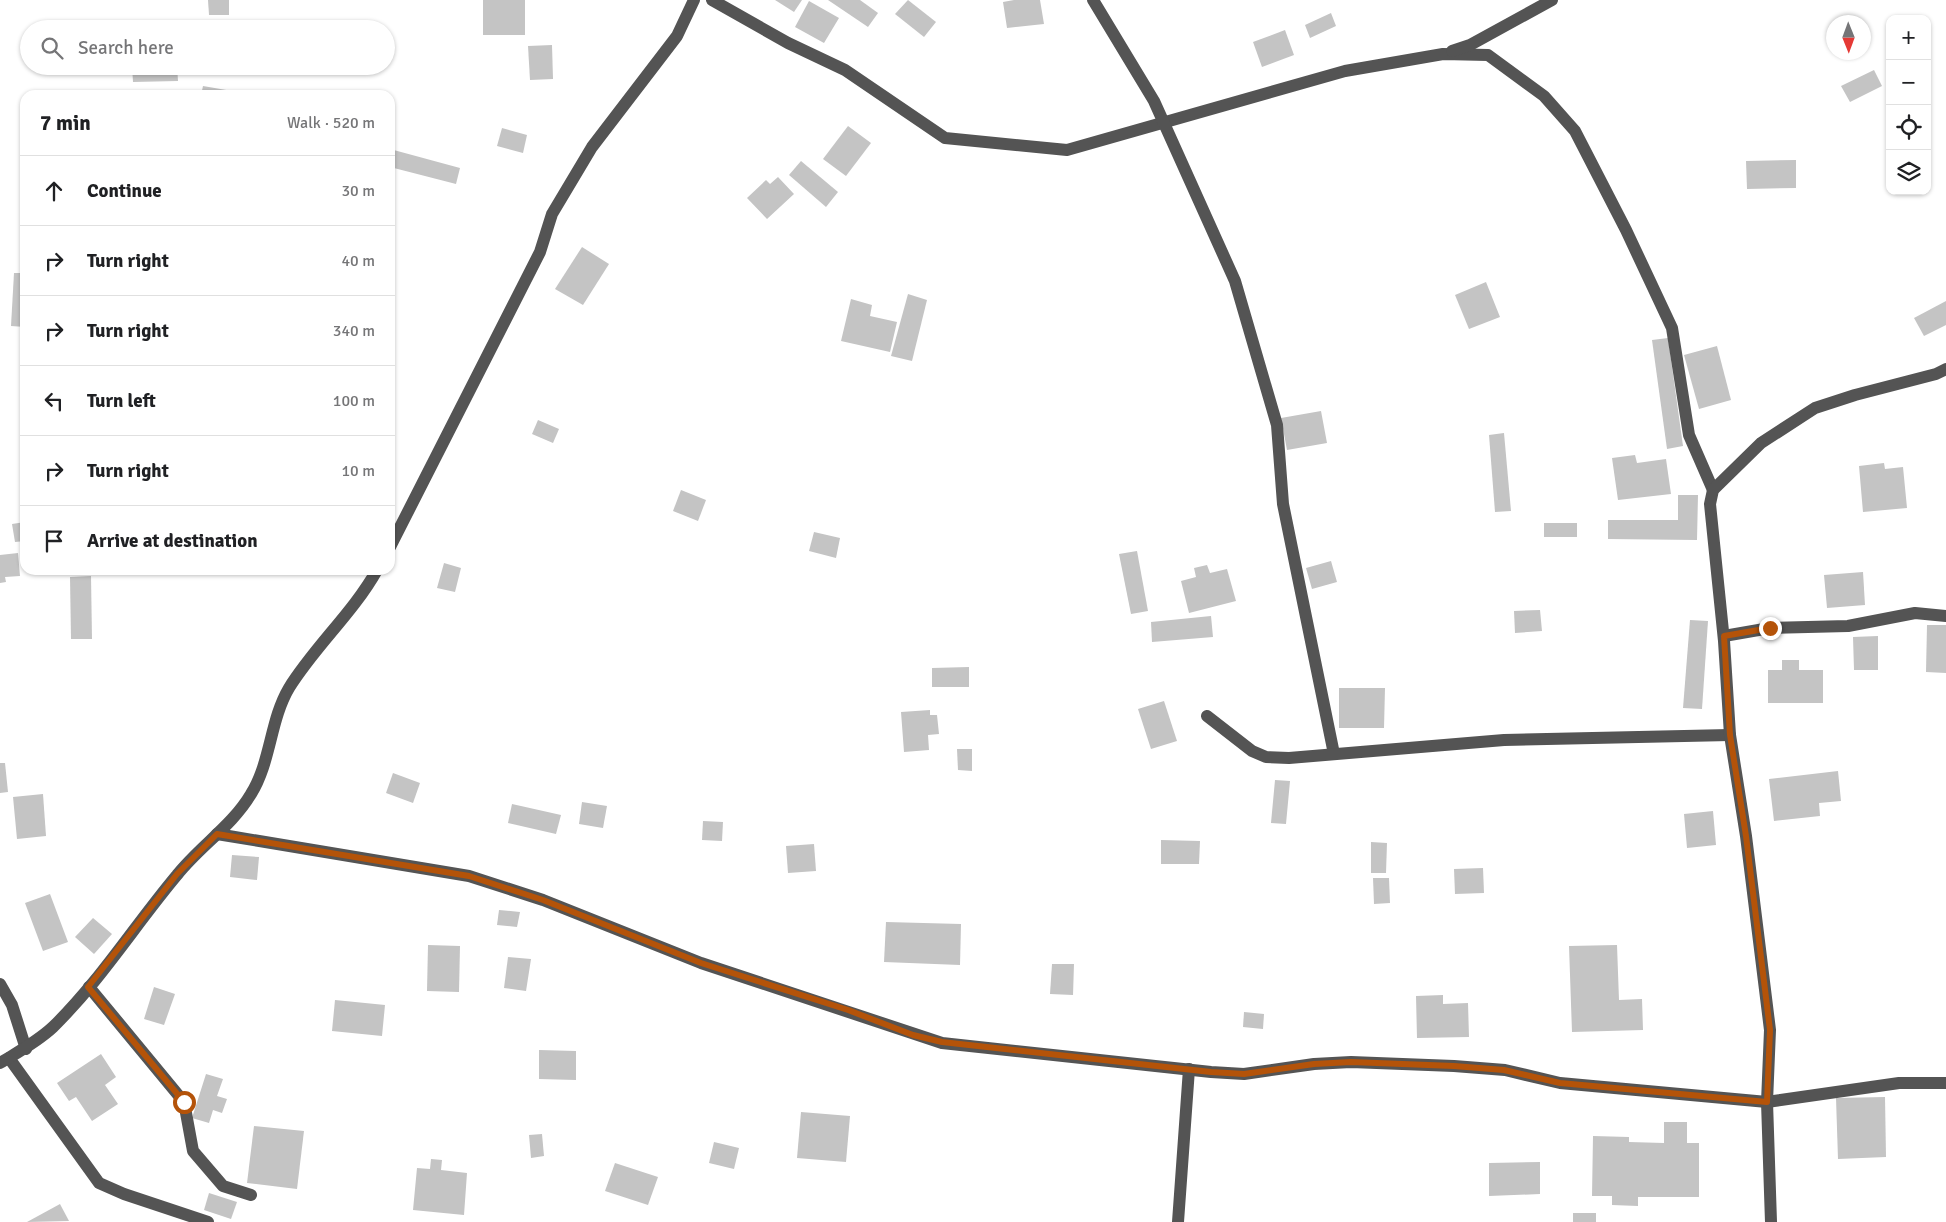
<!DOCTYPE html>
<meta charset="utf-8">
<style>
:root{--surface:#fff;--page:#f6f6f6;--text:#202124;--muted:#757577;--line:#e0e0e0}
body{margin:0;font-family:Signika,sans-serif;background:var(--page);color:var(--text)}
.controls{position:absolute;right:15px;top:15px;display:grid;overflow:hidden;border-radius:10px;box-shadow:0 1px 4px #0004}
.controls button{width:45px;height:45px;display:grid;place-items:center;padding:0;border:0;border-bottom:1px solid var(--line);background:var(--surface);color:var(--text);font:25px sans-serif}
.compass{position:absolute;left:1826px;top:15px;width:45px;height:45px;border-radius:50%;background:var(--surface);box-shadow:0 1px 4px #0004;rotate:179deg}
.stop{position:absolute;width:15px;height:15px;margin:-11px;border:4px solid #b45309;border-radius:50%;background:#fff}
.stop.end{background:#b45309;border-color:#fff;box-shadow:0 1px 5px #0008}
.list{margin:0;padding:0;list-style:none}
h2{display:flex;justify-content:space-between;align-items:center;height:65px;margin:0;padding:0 20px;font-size:21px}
h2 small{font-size:16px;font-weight:400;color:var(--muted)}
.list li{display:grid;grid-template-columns:32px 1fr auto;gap:15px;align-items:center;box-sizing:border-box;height:70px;padding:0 20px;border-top:1px solid var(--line)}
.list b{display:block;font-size:19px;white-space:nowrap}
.list em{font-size:16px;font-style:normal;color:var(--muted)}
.icon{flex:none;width:28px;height:28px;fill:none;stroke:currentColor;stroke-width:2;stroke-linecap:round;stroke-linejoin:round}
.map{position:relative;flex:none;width:1946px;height:1222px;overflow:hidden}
.search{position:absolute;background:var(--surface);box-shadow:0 1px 4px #0004;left:20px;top:20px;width:375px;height:55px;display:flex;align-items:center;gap:12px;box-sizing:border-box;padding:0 18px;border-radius:28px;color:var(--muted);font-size:19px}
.panel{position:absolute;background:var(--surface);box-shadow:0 1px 4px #0004;left:20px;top:90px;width:375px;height:485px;border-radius:15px}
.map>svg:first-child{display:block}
.building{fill:#c4c4c4}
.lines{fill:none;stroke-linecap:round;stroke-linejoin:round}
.minor{stroke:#545454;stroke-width:12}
.route{stroke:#b45309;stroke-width:6}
</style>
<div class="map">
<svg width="1946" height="1222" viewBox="0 0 1946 1222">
<rect width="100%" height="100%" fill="#fff"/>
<g class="building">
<polygon points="208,0 229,0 229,15 209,15"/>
<rect x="483" y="0" width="42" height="35"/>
<polygon points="775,0 802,0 794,12"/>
<polygon points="828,0 860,0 878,13 868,27"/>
<polygon points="908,0 936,22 924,37 895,14"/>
<polygon points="1014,0 1040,0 1044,24 1007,28 1003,2"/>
<polygon points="809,1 839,18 824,43 795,27"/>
<polygon points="1331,13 1336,26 1310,38 1305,25"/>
<polygon points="1285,30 1294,55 1262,67 1253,42"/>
<polygon points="552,45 553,79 530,80 528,46"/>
<polygon points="132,66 177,66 178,81 133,82"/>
<polygon points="1874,70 1882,86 1850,102 1841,86"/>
<polygon points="203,86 238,92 237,95 201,95"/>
<polygon points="848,126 871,143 846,176 823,159"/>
<polygon points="502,128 527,135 523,153 497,146"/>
<polygon points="390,149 460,168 456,184 390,167"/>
<polygon points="1796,160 1796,188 1747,189 1746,161"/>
<polygon points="801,161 838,192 826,207 789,175"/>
<polygon points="778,177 794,194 767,219 747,198 766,180 770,184"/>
<rect x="23" y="229" width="2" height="19"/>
<polygon points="582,247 609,264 583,305 555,289"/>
<polygon points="14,273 25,273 25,327 11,326"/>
<polygon points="1486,282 1500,317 1469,329 1455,295"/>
<polygon points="908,294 927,300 912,361 891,356"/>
<polygon points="851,299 872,305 870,316 897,322 890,352 841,341"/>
<polygon points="1946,301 1946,325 1924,336 1914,318"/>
<polygon points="1668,338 1683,446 1667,449 1652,340"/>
<polygon points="1717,346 1731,400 1699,409 1684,355"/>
<polygon points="1321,411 1327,443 1287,450 1281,418"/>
<polygon points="538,420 559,429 553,443 532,434"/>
<polygon points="1504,433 1511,511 1495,512 1489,435"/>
<polygon points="1635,455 1637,463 1666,459 1671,494 1618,500 1612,458"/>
<polygon points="1884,463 1885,469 1903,467 1907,508 1863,512 1859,466"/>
<polygon points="681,490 706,500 698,521 673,511"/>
<polygon points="1678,495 1698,495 1697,540 1608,539 1608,520 1678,520"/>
<polygon points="25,522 25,541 15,542 12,524"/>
<rect x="1544" y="523" width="33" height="14"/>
<polygon points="814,532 840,538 836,558 809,551"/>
<polygon points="1137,551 1148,611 1131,614 1119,554"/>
<polygon points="18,553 20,576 5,577 6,582 0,583 0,555"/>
<polygon points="1331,561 1337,582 1312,589 1306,568"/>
<polygon points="444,563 461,568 455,592 437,588"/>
<polygon points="1207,565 1210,573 1227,569 1236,601 1189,613 1181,581 1196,577 1194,568"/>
<polygon points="1863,572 1865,605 1827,608 1824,575"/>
<polygon points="91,576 92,639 71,639 70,577"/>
<polygon points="1540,610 1542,631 1515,633 1514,611"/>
<polygon points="1211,616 1213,637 1152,642 1151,622"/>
<polygon points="1690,620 1708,621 1702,709 1683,708"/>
<polygon points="1927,625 1946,625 1946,673 1926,672"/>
<polygon points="1878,636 1878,670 1854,670 1853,637"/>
<polygon points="1782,660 1799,660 1799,670 1823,670 1823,703 1768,703 1768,670 1782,670"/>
<polygon points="969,667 969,687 932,687 932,668"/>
<polygon points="1339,688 1385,688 1384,728 1339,728"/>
<polygon points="1164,701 1177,741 1151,749 1138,709"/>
<polygon points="930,710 930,715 937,715 939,734 928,735 929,750 904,752 901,712"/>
<polygon points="957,749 972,749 972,771 958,770"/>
<polygon points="0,763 5,763 8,792 0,793"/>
<polygon points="1838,771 1841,801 1819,803 1820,816 1774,821 1769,779"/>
<polygon points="393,773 420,783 413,803 386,793"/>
<polygon points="1275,780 1290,781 1286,824 1271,823"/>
<polygon points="43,794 46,836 17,839 13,797"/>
<polygon points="582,802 607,806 603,828 579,824"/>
<polygon points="512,804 561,815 556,834 508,823"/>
<polygon points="1713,811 1716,845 1687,848 1684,814"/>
<polygon points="703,821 723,822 722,841 702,840"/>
<polygon points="1161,840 1200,841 1199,864 1161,864"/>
<polygon points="1371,842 1387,843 1386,873 1371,873"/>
<polygon points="814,844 816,871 788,873 786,846"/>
<polygon points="232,855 259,857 257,880 230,877"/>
<polygon points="1483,868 1484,893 1455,894 1454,869"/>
<polygon points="1373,878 1389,878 1390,903 1374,904"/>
<polygon points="50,894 68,942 43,951 25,903"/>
<polygon points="499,910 520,912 517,927 497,925"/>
<polygon points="93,918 112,934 94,954 75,937"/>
<polygon points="886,922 961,924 960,965 884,962"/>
<polygon points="428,945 460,946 459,992 427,991"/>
<polygon points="1617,945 1619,1000 1642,999 1643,1030 1572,1032 1569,946"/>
<polygon points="508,957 531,959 526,991 504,988"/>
<polygon points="1052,964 1074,964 1073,995 1050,994"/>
<polygon points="154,987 175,994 164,1025 144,1019"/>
<polygon points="1443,995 1443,1004 1468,1003 1469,1037 1417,1038 1416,996"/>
<polygon points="335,1000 385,1005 382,1036 332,1031"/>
<polygon points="1244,1012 1264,1014 1263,1029 1243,1027"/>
<polygon points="539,1050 576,1051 576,1080 539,1079"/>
<polygon points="101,1054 116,1077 105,1085 118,1104 92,1121 76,1097 69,1101 57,1083"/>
<polygon points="206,1074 223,1079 217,1096 227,1099 222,1113 213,1110 209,1123 192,1118"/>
<polygon points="1885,1097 1886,1157 1838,1159 1836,1098"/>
<polygon points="801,1112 850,1116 846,1162 797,1158"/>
<polygon points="1664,1122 1687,1122 1687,1143 1699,1143 1699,1197 1638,1197 1638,1206 1612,1205 1612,1196 1592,1196 1593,1136 1629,1137 1629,1142 1664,1143"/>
<polygon points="254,1126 304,1131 297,1189 247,1183"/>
<polygon points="542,1134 544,1156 531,1158 529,1135"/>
<polygon points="714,1142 739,1148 734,1169 709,1163"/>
<polygon points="431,1159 442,1160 441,1170 467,1173 464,1215 413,1210 417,1168 430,1169"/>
<polygon points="1540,1162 1540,1194 1489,1196 1489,1163"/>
<polygon points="615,1163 658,1177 648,1205 605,1191"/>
<polygon points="209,1193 237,1202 231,1219 204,1210"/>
<polygon points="60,1204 69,1221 27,1222"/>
<rect x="1573" y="1213" width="23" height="9"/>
</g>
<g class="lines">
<g class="minor">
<polyline points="712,0 788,43 845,70 945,138 1067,150 1345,71 1443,54 1488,55 1544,96 1575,131 1626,230 1672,328 1689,435 1713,490"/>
<polyline points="1093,0 1154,101 1235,281 1277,425 1283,504 1334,754"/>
<polyline points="1452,51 1470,45 1552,0"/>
<polyline points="390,547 540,252 552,214 592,147 677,36 694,0"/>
<polyline points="1724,636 1770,628 1848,626 1915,613 1946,616"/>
<polyline points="1207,716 1252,751 1266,757 1289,758 1504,740 1730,735"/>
<polyline points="217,834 469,876 543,900 701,963 942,1043 1211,1072 1244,1074 1314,1064 1351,1062 1454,1066 1505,1070 1560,1083 1767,1102 1899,1083 1946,1083"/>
<polyline points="0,984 12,1005 26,1049"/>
<polyline points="89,987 184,1102 193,1151 223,1186 251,1195"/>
<polyline points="9,1058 99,1183 124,1194 208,1222"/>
<path d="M0,1063C18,1052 37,1042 53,1027C100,981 135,925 177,875C200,846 232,826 251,794C271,762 270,720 289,688C315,646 353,613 377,570"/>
<polyline points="1178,1222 1189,1069"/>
<polyline points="1771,1222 1767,1102 1770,1030 1746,836 1730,735 1724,641 1710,504 1713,490 1761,443 1815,408 1855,395 1936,374 1946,369"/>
</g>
</g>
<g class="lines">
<polyline class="route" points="184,1102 88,987 177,874 217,834 469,876 543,900 701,963 848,1010 913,1035 942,1042 1211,1072 1244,1074 1314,1064 1351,1062 1454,1066 1504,1070 1560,1083 1767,1102 1770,1030 1746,836 1730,735 1724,636 1770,628"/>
</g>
</svg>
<div class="controls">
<button>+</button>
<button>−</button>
<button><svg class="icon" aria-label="locate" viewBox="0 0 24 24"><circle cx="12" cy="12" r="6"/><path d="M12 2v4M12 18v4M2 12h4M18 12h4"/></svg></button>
<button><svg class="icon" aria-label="layers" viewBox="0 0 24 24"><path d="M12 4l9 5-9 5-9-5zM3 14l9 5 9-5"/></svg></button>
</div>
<svg class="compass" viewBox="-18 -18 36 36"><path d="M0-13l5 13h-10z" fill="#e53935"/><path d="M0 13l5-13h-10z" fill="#757577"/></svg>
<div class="stop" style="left:184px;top:1102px"></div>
<div class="stop end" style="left:1770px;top:628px"></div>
<div class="search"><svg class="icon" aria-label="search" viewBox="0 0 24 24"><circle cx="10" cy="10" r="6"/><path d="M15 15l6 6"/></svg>Search here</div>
<section class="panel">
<h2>7 min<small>Walk · 520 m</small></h2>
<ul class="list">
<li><svg class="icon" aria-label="ahead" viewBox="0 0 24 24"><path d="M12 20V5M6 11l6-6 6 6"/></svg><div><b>Continue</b></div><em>30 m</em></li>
<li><svg class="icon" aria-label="right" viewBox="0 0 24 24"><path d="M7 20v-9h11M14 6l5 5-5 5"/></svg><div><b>Turn right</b></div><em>40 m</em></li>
<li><svg class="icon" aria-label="right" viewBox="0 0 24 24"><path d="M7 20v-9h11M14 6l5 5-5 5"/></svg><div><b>Turn right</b></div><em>340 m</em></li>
<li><svg class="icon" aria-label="left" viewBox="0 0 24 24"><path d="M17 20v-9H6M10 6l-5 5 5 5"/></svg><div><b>Turn left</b></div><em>100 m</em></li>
<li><svg class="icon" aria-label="right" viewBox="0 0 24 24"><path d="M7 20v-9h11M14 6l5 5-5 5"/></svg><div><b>Turn right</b></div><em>10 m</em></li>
<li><svg class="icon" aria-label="arrive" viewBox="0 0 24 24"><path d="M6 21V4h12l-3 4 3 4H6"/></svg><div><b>Arrive at destination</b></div></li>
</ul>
</section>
</div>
